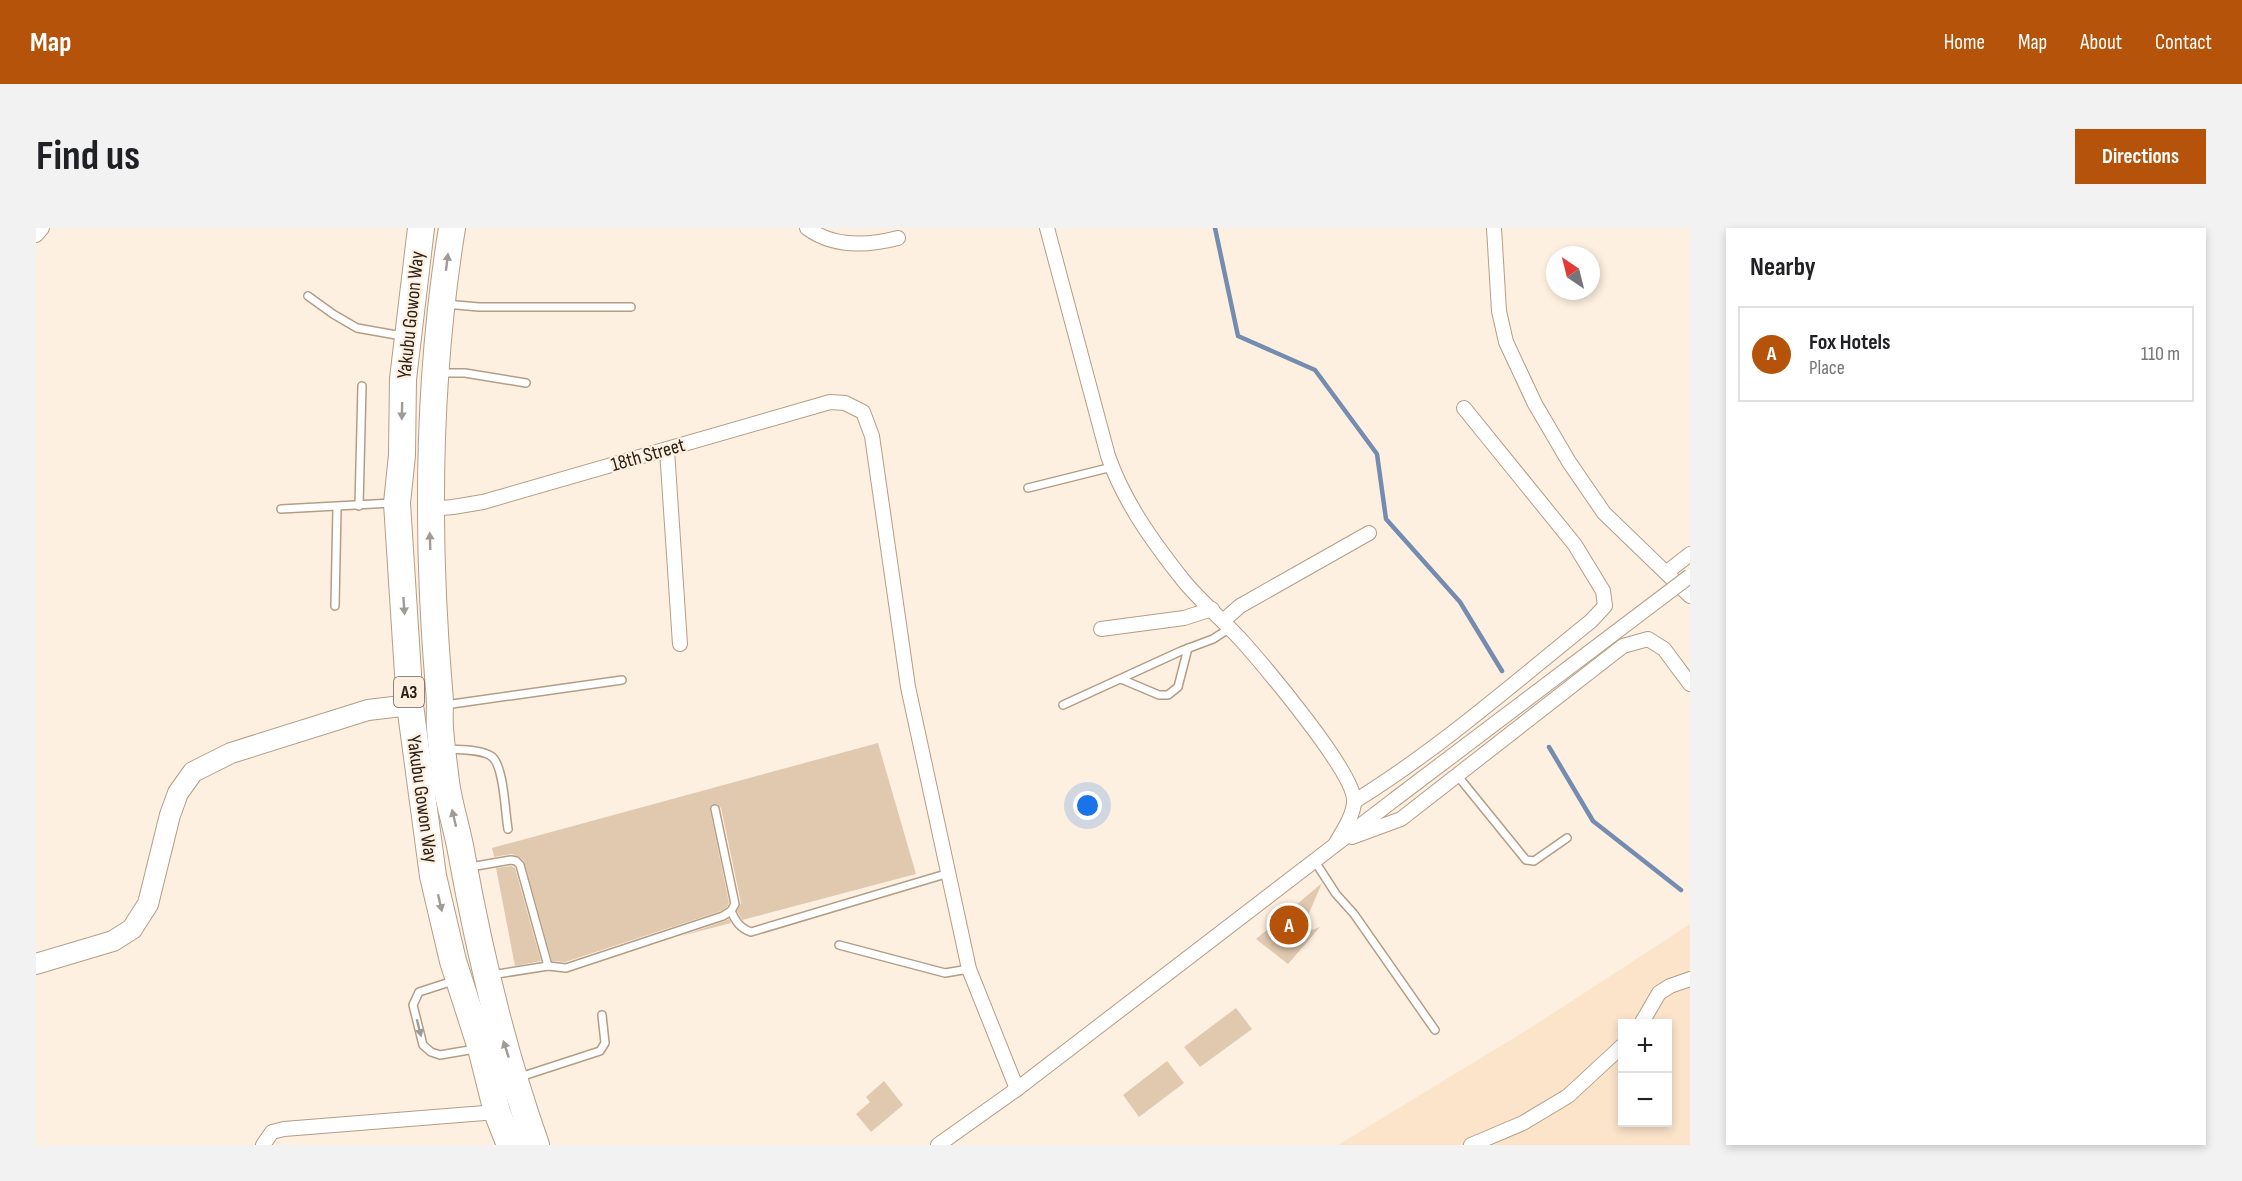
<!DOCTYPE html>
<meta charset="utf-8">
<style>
:root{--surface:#fff;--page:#f2f2f2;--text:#202124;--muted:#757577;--line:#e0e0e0;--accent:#b45309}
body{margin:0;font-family:"Sofia Sans Condensed",sans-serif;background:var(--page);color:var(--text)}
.controls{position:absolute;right:18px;bottom:18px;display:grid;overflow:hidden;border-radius:0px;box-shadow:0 3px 9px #0003}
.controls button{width:54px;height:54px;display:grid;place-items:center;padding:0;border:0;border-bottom:2px solid var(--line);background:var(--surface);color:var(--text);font:30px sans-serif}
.compass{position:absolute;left:1510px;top:18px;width:54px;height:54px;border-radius:50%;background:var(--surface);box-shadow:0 3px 9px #0003;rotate:325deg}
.you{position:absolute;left:1052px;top:578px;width:21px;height:21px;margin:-15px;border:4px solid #fff;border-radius:50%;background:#1a73e8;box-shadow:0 0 0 9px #1a73e833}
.badge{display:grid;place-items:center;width:39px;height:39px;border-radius:50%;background:var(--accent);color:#fff;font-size:20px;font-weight:700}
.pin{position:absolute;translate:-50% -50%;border:3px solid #fff;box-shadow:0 2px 6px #0006}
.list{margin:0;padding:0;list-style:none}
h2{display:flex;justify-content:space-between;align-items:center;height:78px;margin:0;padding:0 24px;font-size:26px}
h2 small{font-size:20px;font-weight:400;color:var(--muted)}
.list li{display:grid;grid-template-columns:39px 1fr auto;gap:18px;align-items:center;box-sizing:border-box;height:96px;margin:0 12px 12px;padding:0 12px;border:2px solid var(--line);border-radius:0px}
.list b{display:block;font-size:22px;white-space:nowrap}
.list p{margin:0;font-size:20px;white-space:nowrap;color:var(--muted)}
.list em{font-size:20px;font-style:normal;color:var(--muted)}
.map{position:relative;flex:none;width:1654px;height:917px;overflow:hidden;border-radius:0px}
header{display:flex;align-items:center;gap:36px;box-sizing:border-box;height:84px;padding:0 30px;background:var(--accent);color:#fff}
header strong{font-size:28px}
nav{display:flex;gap:33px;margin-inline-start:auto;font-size:21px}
.intro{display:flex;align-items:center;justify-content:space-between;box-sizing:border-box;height:144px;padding:0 36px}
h1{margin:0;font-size:42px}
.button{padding:15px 27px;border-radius:0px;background:var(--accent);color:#fff;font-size:21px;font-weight:700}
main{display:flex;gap:36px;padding:0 36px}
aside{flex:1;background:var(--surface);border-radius:0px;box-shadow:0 3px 9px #0003}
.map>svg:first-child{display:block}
.built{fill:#fce4cb;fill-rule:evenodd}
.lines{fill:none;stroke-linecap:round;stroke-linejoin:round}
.stream{stroke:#758cb1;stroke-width:4.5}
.building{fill:#e1c9b0}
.lane-casing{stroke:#b49d85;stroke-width:10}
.street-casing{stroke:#b49d85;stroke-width:16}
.secondary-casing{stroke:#b49d85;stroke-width:22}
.highway-casing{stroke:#b49d85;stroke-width:28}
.lane{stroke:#fff;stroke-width:7}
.street{stroke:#fff;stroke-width:14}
.secondary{stroke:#fff;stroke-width:20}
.highway{stroke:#fff;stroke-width:26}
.street-bridge-casing{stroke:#b49d85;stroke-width:16;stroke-linecap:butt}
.street-bridge{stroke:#fff;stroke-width:14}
.oneway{fill:#9f9b97}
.labels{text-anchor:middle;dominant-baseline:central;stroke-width:4.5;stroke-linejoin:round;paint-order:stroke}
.shield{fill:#fef0e0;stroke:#695e53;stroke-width:1.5}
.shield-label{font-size:18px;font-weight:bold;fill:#292017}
.street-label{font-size:20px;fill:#292017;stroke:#fef0e0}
</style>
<header>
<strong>Map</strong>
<nav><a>Home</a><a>Map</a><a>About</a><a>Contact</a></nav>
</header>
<div class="intro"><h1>Find us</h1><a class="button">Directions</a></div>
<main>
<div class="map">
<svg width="1654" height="917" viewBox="0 0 1654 917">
<rect width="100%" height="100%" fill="#fef0e0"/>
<path class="built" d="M1654,696V917H1302L1499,797ZM1586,796H1632V894H1586Z"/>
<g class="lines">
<g class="stream">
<polyline points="1179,0 1202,108 1279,142 1341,226 1350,291 1424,374 1466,443"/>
<polyline points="1513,519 1557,593 1645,662"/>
</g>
</g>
<g class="building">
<polygon points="842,515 880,646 706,692 701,683 705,675 685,580 681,576 677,576 674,582 693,675 691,679 685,683 529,734 516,733 488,633 483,629 476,626 458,629 456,620"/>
<polygon points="475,638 479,640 505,733 479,738 460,640"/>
<polygon points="1286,655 1264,706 1284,699 1252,736 1220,711"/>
<polygon points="693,691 695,695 645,708 689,693"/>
<polygon points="1200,780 1216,801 1164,839 1148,819"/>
<polygon points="1131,833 1148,855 1103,889 1087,867"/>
<polygon points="848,853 867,877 835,904 820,886 834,874 830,869"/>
</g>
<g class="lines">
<defs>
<g id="lane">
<polyline points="272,68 297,86 321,100 366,108"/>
<polyline points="409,76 443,79 595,79"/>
<polyline points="403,145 429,145 490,155"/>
<polyline points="992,260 1076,239"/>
<polyline points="323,278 326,158"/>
<polyline points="245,281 356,275"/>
<polyline points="299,378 301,280"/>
<polyline points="1085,451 1123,467 1132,467 1142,459 1152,420"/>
<polyline points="409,477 586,452"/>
<polyline points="1027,477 1145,423 1177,411 1194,400"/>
<path d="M412,521C425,522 444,521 455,528C468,536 469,585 472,601"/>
<polyline points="1421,547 1490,632 1498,633 1531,610"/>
<polyline points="1278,632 1300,666 1318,686 1399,802"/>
<polyline points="434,639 475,632 480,633 484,637 512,738"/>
<path d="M695,683C700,694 704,700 715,704L913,645"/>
<polyline points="803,717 909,745 933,741"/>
<polyline points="455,747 512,738 530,740 687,688 695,683 699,676 679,581"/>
<polyline points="417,753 383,764 377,777 387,817 395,824 404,827 439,821"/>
<polyline points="484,849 564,823 569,815 566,787"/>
</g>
<g id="street">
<path d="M771,0C798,20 831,18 862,10"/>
<path d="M1011,0L1072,228C1088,274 1117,314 1147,352C1165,374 1188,393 1207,414C1229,439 1319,545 1318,573C1318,587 1307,603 1300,615"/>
<polyline points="1458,0 1463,83 1470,114 1499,176 1533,234 1568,285 1654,368"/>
<polyline points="0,7 6,0"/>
<polyline points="631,222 644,416"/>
<polyline points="393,281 417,279 447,274 794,174 809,175 827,184 836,208 872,459 933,741 981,861"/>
<polyline points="1631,344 1654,326"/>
<polyline points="1187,393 1204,378 1333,305"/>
<polyline points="1065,401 1148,390 1176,381"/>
<path d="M1319,573C1403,521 1478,455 1555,393L1569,378L1567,363L1539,317L1428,180"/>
<polyline points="1316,609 1365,591 1587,418 1612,411 1628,421 1654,456"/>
<polyline points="1605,796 1623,765 1634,758 1654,751"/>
<polyline points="227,917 236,904 248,901 461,884"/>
<polyline points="902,917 981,861 1359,571"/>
<polyline points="1435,917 1487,895 1532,868 1586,818"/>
</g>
<polyline id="secondary" points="0,736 77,713 96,701 112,676 134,587 142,565 157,544 195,525 332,482 374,477"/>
<g id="highway">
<polyline points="385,0 367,151 366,227 361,275 374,477 397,648 417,733 445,820 461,884 474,917"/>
<path d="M416,0C391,154 390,307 403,461C405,474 403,486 404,499C405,517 408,536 410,554C413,577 421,600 425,623C443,723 466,821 500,917"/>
</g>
</defs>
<use href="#lane" class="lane-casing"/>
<use href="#street" class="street-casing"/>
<use href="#secondary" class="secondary-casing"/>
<use href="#highway" class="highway-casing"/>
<use href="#lane" class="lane"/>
<use href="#street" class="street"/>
<use href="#secondary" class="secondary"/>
<use href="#highway" class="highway"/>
<defs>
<polyline id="street-bridge" points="1359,571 1654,348"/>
</defs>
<use href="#street-bridge" class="street-bridge-casing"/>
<use href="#street-bridge" class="street-bridge"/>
</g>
<defs><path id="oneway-solid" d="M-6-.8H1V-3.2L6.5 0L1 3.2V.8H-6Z" transform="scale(1.5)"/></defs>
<g class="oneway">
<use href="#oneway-solid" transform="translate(411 34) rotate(-83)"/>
<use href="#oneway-solid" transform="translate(366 183) rotate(91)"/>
<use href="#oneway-solid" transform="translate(394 313) rotate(-92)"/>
<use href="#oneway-solid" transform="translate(368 378) rotate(86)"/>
<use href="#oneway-solid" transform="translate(418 590) rotate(-103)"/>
<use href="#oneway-solid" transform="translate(404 675) rotate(77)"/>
<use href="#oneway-solid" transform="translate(383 800) rotate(76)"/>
<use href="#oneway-solid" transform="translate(470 821) rotate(-108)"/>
</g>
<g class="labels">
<rect class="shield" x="358" y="449" width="30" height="30" rx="4.5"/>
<g class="shield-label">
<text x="373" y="464">A3</text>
</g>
<g class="street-label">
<text transform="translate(375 87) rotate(-84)">Yakubu Gowon Way</text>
<text transform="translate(612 227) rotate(-16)">18th Street</text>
<text transform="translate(386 571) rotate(82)">Yakubu Gowon Way</text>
</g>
</g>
</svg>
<div class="controls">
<button>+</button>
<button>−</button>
</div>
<svg class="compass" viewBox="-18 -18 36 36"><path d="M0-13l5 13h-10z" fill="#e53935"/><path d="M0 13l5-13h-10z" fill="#757577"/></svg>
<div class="you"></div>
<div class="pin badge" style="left:1253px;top:697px">A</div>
</div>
<aside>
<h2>Nearby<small></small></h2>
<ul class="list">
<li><span class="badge">A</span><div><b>Fox Hotels</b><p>Place</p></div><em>110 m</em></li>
</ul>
</aside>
</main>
